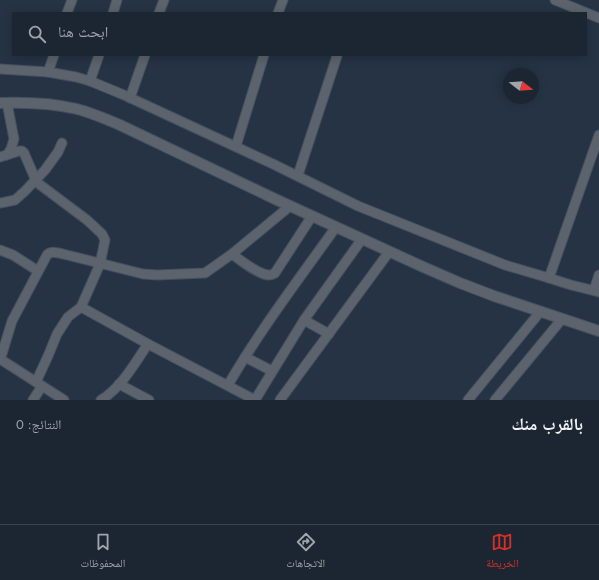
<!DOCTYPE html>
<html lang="ar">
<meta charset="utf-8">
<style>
:root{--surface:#1c2633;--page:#252e3b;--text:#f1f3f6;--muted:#a0a5ac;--line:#3a434e;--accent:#d93025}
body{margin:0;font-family:Jost,"Noto Naskh Arabic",sans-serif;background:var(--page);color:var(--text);direction:rtl}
.compass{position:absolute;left:503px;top:68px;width:36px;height:36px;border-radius:50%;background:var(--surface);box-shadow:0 2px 10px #0003;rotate:107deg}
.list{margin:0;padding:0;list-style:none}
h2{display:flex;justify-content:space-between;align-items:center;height:52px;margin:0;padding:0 16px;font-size:17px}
h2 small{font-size:13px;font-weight:400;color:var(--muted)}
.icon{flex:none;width:22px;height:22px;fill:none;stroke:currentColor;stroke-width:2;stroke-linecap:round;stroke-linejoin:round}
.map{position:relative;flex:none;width:599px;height:400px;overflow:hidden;direction:ltr}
.search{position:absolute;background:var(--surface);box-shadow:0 2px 10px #0003;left:12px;right:12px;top:12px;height:44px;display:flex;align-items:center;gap:10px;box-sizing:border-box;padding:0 14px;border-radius:0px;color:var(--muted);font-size:15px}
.sheet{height:124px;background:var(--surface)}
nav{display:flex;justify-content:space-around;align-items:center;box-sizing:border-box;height:56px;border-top:1px solid var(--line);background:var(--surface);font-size:11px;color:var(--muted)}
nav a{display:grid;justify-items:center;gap:2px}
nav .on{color:var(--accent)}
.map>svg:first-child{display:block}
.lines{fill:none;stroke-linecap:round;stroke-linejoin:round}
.minor-casing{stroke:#425060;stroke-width:11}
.tertiary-casing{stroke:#425060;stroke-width:12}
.minor{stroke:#5c636c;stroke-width:9}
.tertiary{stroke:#5c636c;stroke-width:10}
</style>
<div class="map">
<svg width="599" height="400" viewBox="0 0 599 400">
<rect width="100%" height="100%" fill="#253344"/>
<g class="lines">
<defs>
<g id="minor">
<polyline points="555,0 599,18"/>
<polyline points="67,13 72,0"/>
<polyline points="113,13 117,0"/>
<polyline points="159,13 164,0"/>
<polyline points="278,13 283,0"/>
<polyline points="0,69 48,72 76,77 90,81 124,95 273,164 358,206 505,265 549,278 571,285 599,292"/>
<polyline points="48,72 54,55"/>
<polyline points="90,81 99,55"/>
<polyline points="130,98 145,55"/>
<polyline points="236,146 264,55"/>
<polyline points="7,155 11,149 14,139 7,103"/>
<path d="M0,157L19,151H22L24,153L34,176L35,181L87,220L102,234L105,240L100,264L81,307L148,344C134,364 122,387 101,400"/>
<polyline points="298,175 337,56"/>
<polyline points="0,203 15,200 25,191 45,170 58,152 62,143"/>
<polyline points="0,250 13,255 38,271"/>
<path d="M232,254C240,260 259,275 269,275C272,275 273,274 275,273L312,216"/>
<polyline points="549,278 599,135"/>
<polyline points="594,290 599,275"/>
<polyline points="304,320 329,334"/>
<polyline points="148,344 255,400 304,320 362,239"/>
<path d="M0,354H2L12,321L47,255C51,250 57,253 63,254L143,274L157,275L205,273L232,254L290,206"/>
<polyline points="245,357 272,371"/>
<polyline points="0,359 64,400"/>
<polyline points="36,382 48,356 57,334 68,317 81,307"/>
<polyline points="119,384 149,400"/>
<path d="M228,385C260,330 299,279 336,227"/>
<polyline points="33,400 42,386"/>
<polyline points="280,400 389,252"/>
<polyline points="468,400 540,312"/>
<polyline points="495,400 562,319"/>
</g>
<path id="tertiary" d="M0,103C26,102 52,103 77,109C92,113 106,119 120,125L275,199L421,266L460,283L494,296L599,331"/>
</defs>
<use href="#minor" class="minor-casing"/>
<use href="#tertiary" class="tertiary-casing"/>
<use href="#minor" class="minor"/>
<use href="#tertiary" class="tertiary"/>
</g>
</svg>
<svg class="compass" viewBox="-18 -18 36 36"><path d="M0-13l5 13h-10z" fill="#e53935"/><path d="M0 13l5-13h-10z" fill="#a0a5ac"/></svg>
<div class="search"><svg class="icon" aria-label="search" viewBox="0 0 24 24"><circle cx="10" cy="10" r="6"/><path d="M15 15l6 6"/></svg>ابحث هنا</div>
</div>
<section class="sheet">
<h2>بالقرب منك<small>النتائج: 0</small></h2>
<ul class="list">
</ul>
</section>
<nav>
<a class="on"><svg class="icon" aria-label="map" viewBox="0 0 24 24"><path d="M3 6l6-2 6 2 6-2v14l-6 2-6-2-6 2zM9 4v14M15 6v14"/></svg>الخريطة</a>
<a><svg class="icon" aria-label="directions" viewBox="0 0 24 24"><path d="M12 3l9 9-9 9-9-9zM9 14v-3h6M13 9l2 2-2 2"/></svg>الاتجاهات</a>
<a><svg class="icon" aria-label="saved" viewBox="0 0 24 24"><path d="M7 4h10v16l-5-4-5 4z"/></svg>المحفوظات</a>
</nav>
